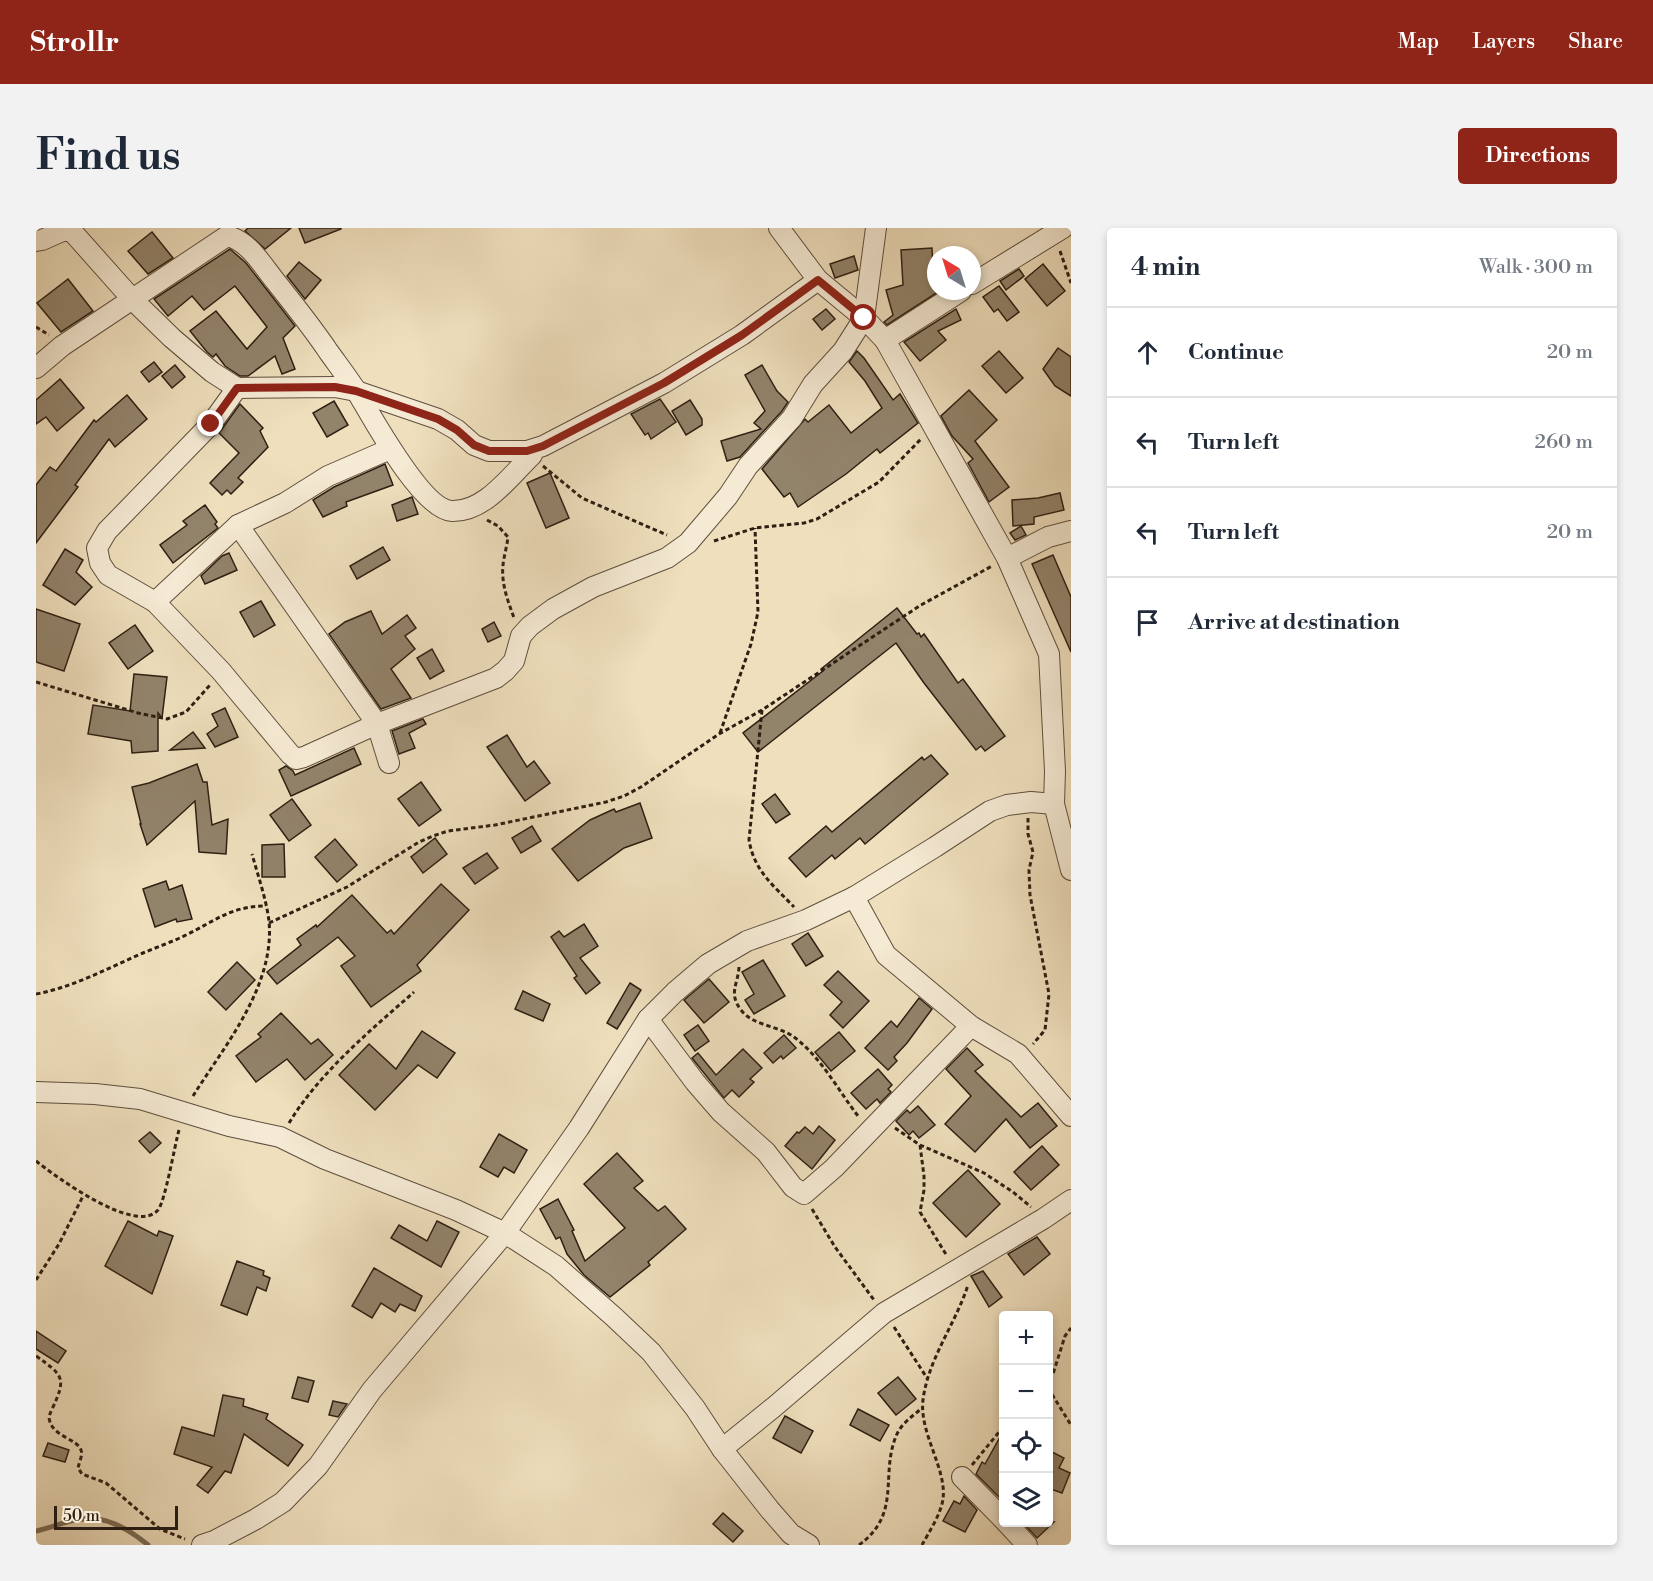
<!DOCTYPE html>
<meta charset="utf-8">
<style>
:root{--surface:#fff;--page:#f2f2f3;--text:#1f2937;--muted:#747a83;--line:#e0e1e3;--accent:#8f2418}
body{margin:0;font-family:"Libre Bodoni",serif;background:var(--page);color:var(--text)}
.controls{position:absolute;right:18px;bottom:18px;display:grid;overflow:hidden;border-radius:6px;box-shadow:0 3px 9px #0003}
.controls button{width:54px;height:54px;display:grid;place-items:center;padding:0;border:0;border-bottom:2px solid var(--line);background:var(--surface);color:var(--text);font:30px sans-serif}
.compass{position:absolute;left:891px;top:18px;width:54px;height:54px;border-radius:50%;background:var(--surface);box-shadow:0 3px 9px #0003;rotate:322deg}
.scale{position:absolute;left:18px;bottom:15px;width:124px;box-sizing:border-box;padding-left:6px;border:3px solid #2e1f12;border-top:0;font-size:16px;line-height:21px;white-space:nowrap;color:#2e1f12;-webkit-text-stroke:4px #f5ead4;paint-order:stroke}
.stop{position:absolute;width:18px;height:18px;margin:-14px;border:4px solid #8f2418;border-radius:50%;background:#fff}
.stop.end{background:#8f2418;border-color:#fff;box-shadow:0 2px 6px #0008}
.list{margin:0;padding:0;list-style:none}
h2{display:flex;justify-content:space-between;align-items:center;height:78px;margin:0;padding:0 24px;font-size:26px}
h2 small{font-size:20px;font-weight:400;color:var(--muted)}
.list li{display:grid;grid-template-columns:39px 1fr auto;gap:18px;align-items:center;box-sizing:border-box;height:90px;padding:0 24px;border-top:2px solid var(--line)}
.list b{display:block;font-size:22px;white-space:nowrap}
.list em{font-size:20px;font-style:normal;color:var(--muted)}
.icon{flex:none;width:33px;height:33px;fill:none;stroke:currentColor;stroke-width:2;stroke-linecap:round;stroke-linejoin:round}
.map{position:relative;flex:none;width:1035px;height:1317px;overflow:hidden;border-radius:6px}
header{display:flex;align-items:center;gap:36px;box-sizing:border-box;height:84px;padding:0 30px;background:var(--accent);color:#fff}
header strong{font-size:28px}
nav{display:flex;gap:33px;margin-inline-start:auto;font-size:21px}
.intro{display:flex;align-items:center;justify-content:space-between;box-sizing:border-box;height:144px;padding:0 36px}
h1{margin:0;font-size:42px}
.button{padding:15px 27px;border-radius:6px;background:var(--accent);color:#fff;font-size:21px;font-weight:700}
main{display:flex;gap:36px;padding:0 36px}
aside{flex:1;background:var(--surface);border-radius:6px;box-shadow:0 3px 9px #0003}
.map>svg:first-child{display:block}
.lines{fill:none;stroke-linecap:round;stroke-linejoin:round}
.stream{stroke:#7a6b56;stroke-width:5}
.building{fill:#92836b;stroke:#2e1f12;stroke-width:1.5}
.minor-casing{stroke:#5e4f3d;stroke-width:22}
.path{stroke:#2e1f12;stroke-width:3;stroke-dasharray:4.5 3;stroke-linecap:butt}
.minor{stroke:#f5ead4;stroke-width:20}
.route{stroke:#8f2418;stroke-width:8}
</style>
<header>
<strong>Strollr</strong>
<nav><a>Map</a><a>Layers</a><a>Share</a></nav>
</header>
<div class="intro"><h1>Find us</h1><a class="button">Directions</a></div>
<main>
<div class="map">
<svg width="1035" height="1317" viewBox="0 0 1035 1317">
<rect width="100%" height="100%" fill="#efdfbd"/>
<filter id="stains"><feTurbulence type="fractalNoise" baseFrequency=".00333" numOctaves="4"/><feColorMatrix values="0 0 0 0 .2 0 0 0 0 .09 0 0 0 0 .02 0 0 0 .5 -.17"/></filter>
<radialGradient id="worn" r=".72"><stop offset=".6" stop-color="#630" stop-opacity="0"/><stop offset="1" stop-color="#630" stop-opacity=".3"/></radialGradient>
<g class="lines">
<path class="stream" d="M0,1303C15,1300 31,1292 47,1291C70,1288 94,1302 112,1317"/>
</g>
<g class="building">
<polygon points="212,0 255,0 229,21 209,3"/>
<polygon points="263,0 305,0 305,1 269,15"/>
<polygon points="116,4 137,30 112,46 92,23"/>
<polygon points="896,20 897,51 900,51 900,63 902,64 851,97 848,94 857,87 850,62 867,57 865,22"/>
<polygon points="194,21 210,35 259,98 247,110 259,141 246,146 239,128 212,148 204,148 189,138 180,126 177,129 171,124 154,103 180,83 211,121 231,99 199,58 168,82 156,68 132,88 118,71"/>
<polygon points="818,28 822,42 799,50 794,36"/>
<polygon points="263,34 285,52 269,71 251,48"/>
<polygon points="1007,36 1029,63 1011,78 989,51"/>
<polygon points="983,41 988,48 970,62 964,53"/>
<polygon points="32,51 57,83 25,104 1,75"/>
<polygon points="963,58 983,84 971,93 962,81 958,84 947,69"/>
<polygon points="790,81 799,91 786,102 777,91"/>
<polygon points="920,81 925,92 902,103 910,112 884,133 868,114"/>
<polygon points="1022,120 1035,129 1035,168 1019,158 1007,141"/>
<polygon points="821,123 828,130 857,172 864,166 882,195 844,225 841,221 810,246 762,279 754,265 748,269 726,241 769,191 772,194 793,177 815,205 846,180 829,153 813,134"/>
<polygon points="963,123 987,150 970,165 946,138"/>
<polygon points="118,134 126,144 113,154 105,144"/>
<polygon points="139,137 149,149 136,160 126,148"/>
<polygon points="726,137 741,163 752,174 746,183 704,229 691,233 685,213 725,201 718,195 729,183 709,147"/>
<polygon points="24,151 48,180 21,203 10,189 0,196 0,172"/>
<polygon points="933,162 961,192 939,213 973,259 953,274 932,235 937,231 916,208 905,188"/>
<polygon points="91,167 111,191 79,219 73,211 39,257 42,259 0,315 0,257 14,239 20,243 58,192 60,194"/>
<polygon points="624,171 640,194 615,211 612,205 609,207 595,186"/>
<polygon points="654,172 666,191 666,197 650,207 636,183"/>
<polygon points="298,173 312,197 291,209 277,185"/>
<polygon points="204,176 227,200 224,203 232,219 202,250 207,254 195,266 191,262 186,267 174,255 203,225 183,205"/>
<polygon points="349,236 357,257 310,274 311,278 287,289 277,272 298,259"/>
<polygon points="514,245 533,290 510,300 491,255"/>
<polygon points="1024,265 1028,282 998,289 998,296 977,298 976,272 1002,270"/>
<polygon points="376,269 382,286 361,293 356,277"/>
<polygon points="169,277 181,294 179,296 182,300 137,335 124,317 151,297 147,293"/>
<polygon points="985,298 990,307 979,312 974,305"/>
<polygon points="347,319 354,332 321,351 314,338"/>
<polygon points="29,321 47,332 40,344 56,359 39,377 7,357"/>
<polygon points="193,325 201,342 169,356 165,348 186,328"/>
<polygon points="1017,327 1035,369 1035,424 996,336"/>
<polygon points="225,373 239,397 218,409 204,384"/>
<polygon points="861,380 881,406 883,405 885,409 888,406 922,455 927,451 969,508 949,523 945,518 940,522 888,455 860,415 722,524 707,505 787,443 785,441"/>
<polygon points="0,381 44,396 28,443 0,434"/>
<polygon points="335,383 346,406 371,387 380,400 369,408 379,421 355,441 375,470 345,481 293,406 309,394"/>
<polygon points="458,394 465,408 452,414 446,401"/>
<polygon points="99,397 117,423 92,441 73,415"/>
<polygon points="396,421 408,443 394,451 381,430"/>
<polygon points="98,446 131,449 126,490 122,485 122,523 96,525 95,513 52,506 57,477 94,483"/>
<polygon points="189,480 202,509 179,519 171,506 182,498 176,486"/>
<polygon points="387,491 390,496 373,505 379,520 363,526 356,503"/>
<polygon points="157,504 169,520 134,522"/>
<polygon points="471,507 491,539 498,533 514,555 489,573 451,519"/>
<polygon points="318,520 325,536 255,568 243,542 250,538 257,543 259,547"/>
<polygon points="895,527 912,546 829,616 824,610 799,631 796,627 770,649 753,630 790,598 796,604 886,529 888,532"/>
<polygon points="161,536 167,554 171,554 176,597 192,591 190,626 163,624 159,573 111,617 104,596 105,596 96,559 113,555"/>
<polygon points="385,554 405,582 383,598 362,571"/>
<polygon points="739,566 754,586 740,595 726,576"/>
<polygon points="256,571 275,597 253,613 234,587"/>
<polygon points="604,575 616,610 588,620 542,653 516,621 554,592 578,581 580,584"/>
<polygon points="496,598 505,613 485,625 476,610"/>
<polygon points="399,610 411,626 387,645 375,629"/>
<polygon points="299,611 321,637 301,654 279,629"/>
<polygon points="248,616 249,649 226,649 226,617"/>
<polygon points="451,625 462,640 439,656 427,640"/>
<polygon points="130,653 133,662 146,657 156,691 141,694 140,691 119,699 107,661"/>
<polygon points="405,656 433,682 381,737 385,743 335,779 305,738 319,728 302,709 241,756 231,744 265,717 261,711 280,697 281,699 316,667 351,705 355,702 358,706"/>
<polygon points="548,696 562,718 544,730 564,755 550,766 538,750 541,748 515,709 523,703 528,709"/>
<polygon points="772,705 787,728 770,738 756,716"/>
<polygon points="727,732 749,768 718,786 709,772 718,766 706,744"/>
<polygon points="201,734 219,752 190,782 172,764"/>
<polygon points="802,743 833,773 807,800 794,787 806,774 788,757"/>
<polygon points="673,751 693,774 668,795 648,772"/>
<polygon points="594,755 605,762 581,801 571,795"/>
<polygon points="487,763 514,776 507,793 479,781"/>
<polygon points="883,770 896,781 871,815 858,829 861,833 852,842 829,820 855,793 861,799"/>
<polygon points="245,785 275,816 282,811 297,827 269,852 251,831 220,854 200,828 225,809 222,806"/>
<polygon points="662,797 673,813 659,823 648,807"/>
<polygon points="386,803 419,825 401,850 382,837 339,882 303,847 333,816 360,841"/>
<polygon points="803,804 819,823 795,843 779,824"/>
<polygon points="748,807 760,820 747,831 745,828 737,835 728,825"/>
<polygon points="931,820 947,837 939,843 985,889 1002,875 1021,898 994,920 970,891 939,924 909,896 935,868 910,841"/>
<polygon points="707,821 726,840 714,851 718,854 703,869 696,862 688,870 656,830 662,825 680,847"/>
<polygon points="842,841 856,857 852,861 855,864 844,875 841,871 830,881 815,865"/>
<polygon points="882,878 899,897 883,910 877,903 873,907 860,893 871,882 874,885"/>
<polygon points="783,898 799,912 776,941 749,918 761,904 763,905 769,899 777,906"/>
<polygon points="114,904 125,915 114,925 103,913"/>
<polygon points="463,906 491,922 478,945 468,939 462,949 444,939"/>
<polygon points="1006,918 1023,937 995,962 978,944"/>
<polygon points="581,925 607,953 598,960 622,983 629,978 650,1001 612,1034 614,1037 574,1069 548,1047 531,1026 524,1009 520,1011 504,981 522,971 538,1002 536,1003 549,1033 589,1000 548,956"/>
<polygon points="932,942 964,976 930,1009 897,975"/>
<polygon points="92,993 121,1008 123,1003 137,1008 116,1066 69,1038"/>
<polygon points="401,993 423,1004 405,1039 355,1010 363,997 391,1013"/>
<polygon points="1001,1009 1014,1026 988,1047 972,1026"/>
<polygon points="201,1033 228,1043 227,1047 234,1050 230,1063 221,1059 211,1087 185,1077"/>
<polygon points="338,1040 386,1068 379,1083 364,1076 359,1084 345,1075 336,1090 316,1078"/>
<polygon points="947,1043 966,1069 953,1079 935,1048"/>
<polygon points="0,1103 30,1123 22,1135 0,1121"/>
<polygon points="262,1149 278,1153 272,1174 256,1170"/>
<polygon points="862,1149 880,1171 860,1187 842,1165"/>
<polygon points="187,1167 208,1171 207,1178 232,1186 230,1191 267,1217 252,1238 208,1206 195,1245 189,1243 172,1265 161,1257 176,1239 138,1226 146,1199 178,1208"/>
<polygon points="297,1173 311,1176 302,1189 293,1187"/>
<polygon points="822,1181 853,1197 844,1213 814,1197"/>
<polygon points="749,1188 777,1203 765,1225 737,1210"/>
<polygon points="968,1202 968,1274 940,1246 946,1234 949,1236"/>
<polygon points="12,1215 33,1222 29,1234 7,1228"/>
<polygon points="1012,1222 1028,1230 1023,1240 1034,1245 1026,1265 1012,1260"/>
<polygon points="928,1268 941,1282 929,1304 907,1293 918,1273 924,1276"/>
<polygon points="687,1285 707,1303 697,1314 677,1296"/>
<polygon points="993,1294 1018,1294 1001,1310 990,1298"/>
</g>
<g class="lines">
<defs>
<g id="minor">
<polyline points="743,0 782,52 828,90 849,112 971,330 1013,426 1019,543 1018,576 1035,642"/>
<polyline points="0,13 6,12 33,0 97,72 136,110 176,144 201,160 299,159 320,163 402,191 421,202 438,217 453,223 491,223 507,218 628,155 706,107 782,52"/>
<polyline points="936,56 1027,0"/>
<polyline points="849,112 925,63"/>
<path d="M0,140L26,118L191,8C212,12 227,38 240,54C258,77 276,99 292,123C302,137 312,150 321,164C336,189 386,282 416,283C449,284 474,248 496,227"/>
<polyline points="201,160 175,196 71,303 61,320 64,335 72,347 119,374 185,443 254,526 260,531 268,529 341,496 460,450 469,443 478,433 485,408 494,398 517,381 557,359 631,330 652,315 692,268 712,238 756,190 777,156 807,123 828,90 840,0"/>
<polyline points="202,297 341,496 353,535"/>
<polyline points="971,330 1012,309 1035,303"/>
<polyline points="119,374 202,297 249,275 292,248 354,221"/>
<polyline points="818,669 850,727 935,798 982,826 1035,888"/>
<polyline points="612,791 659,854 685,884 730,924 757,959 768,966 798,940 935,798"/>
<polyline points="0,864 59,866 104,871 193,898 244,909 289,931 420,982 469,1005 520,1038 578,1089 615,1124 659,1180 686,1221 734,1282 755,1306 773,1317"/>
<polyline points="686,1221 738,1179 848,1085 1007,991 1035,972"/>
<polyline points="926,1249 968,1292"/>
<polyline points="970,1294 991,1317"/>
<polyline points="166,1317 178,1313 220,1291 247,1274 282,1238 336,1162 469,1005 543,900 612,791 639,764 672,736 711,713 770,692 818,669 899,619 954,583 971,577 995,574 1018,576"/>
</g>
</defs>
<use href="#minor" class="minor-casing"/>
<g class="path">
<polyline points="1024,23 1035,55"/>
<polyline points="0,99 13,107"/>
<polyline points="507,238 546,270 631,307"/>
<path d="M451,292L462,298L472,309C471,318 468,328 467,337C465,356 472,373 478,390"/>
<polyline points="678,313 719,300 768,295 781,291 843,254 886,210"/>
<polyline points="0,454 102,485 131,491 150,484 174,457"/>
<path d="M726,482L713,612C718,643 738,658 758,679"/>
<polyline points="684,505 715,416 722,384 719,300"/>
<polyline points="992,590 992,606 997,624 993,642 994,667 1013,766 1009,802 997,816"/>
<polyline points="233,695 311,659 383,614 397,608 412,603 459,597 570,574 588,568 605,559 683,506 726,482 885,377 956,338"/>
<path d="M703,739C702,757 692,765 705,782C717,798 741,797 758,809C785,829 802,862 822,888"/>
<path d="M0,766C38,759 72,740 107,725C121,719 136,714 150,707C179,693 195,678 230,678"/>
<path d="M157,868C189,817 239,758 233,693C230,670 222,648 216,626"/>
<path d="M253,895C284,844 334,803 378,764"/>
<polyline points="859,900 884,917 948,945 977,964 995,979"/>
<polyline points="884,917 888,948 888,962 884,984 911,1028"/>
<path d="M0,933C19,948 100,1008 122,982C129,974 139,916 143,902"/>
<polyline points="776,981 799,1019 838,1072"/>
<polyline points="0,1052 23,1016 47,968"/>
<polyline points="858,1099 891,1150"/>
<path d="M0,1128C27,1147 31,1150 16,1181C14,1186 12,1189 14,1194C19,1209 41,1211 45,1222C47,1227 43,1235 42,1240L46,1246L70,1255L124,1301L149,1311"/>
<polyline points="1012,1150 1017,1146 1029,1108 1035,1100"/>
<polyline points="1012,1160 1035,1197"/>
<polyline points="936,1237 968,1198"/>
<path d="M823,1317C867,1285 843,1246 861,1206C866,1195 877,1188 886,1180"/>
<path d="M886,1317C893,1304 905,1286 907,1271C911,1241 883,1205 887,1172C892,1131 920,1095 932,1057"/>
</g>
<use href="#minor" class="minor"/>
</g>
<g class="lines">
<polyline class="route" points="175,196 201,160 299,159 320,163 402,191 421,202 438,217 453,223 491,223 507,218 628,155 706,107 782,52 828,90"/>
</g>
<rect width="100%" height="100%" filter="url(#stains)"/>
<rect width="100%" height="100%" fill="url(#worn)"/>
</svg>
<div class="controls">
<button>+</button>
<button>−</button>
<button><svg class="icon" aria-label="locate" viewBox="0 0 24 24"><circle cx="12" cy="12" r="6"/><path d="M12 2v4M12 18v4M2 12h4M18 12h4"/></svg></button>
<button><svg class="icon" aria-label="layers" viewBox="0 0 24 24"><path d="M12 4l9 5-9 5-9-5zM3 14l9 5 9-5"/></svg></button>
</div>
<svg class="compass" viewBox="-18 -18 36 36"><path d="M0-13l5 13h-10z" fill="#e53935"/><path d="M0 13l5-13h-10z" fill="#747a83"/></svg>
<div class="scale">50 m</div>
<div class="stop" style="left:828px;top:90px"></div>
<div class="stop end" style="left:175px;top:196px"></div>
</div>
<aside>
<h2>4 min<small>Walk · 300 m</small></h2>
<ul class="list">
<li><svg class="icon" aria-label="ahead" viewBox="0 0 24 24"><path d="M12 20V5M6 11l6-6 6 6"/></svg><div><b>Continue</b></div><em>20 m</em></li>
<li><svg class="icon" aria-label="left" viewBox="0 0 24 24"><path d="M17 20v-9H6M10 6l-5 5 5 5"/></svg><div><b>Turn left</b></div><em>260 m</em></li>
<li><svg class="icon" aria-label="left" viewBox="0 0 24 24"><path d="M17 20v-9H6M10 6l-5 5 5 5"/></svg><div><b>Turn left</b></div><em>20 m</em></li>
<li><svg class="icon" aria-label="arrive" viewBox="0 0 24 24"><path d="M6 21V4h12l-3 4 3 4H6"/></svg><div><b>Arrive at destination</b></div></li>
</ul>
</aside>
</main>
